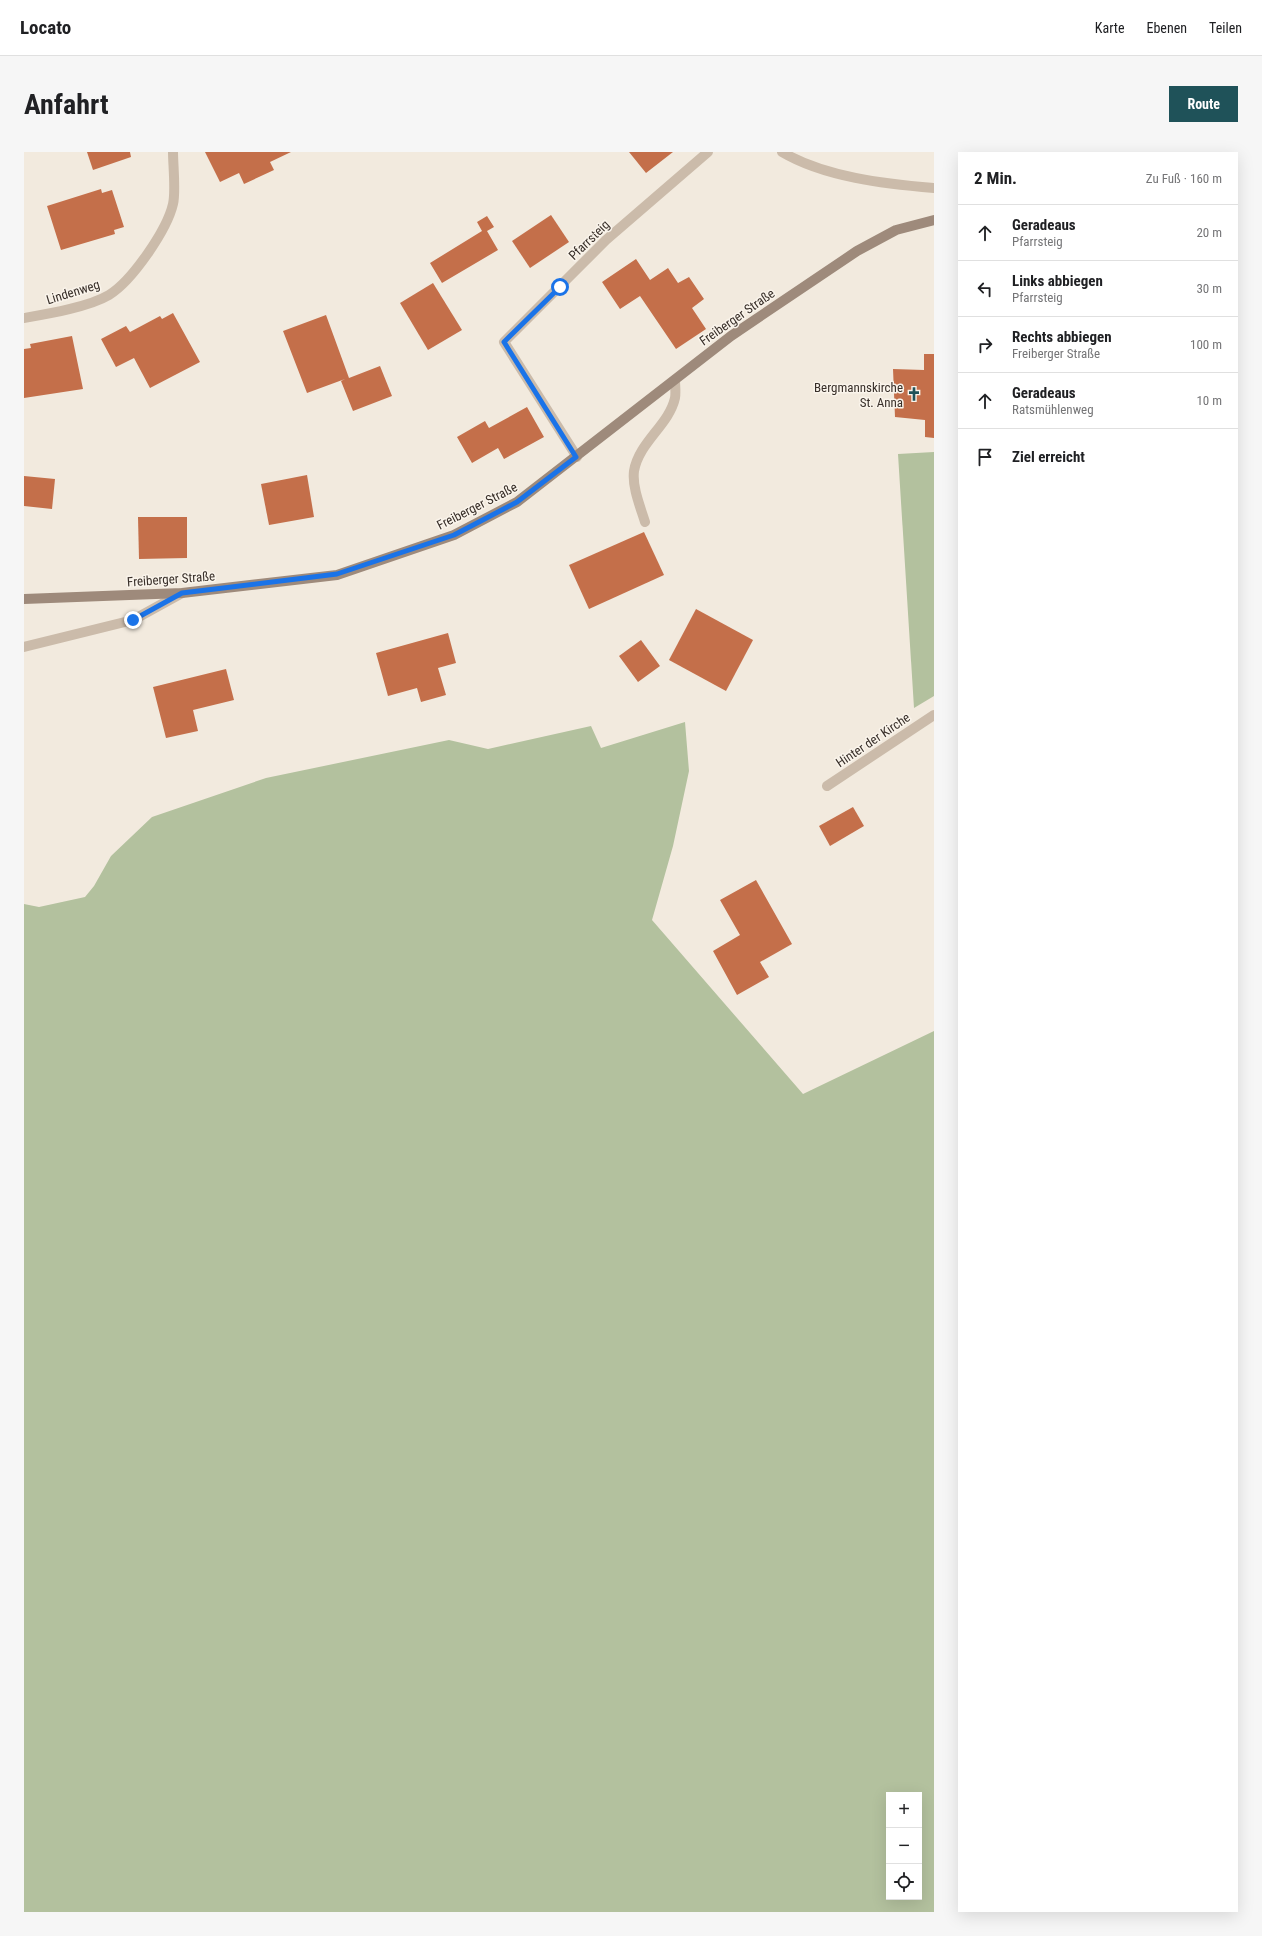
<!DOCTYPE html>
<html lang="de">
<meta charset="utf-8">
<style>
:root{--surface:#fff;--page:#f6f6f6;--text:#202124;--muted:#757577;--line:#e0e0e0;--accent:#1f5259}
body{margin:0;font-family:"Roboto Condensed",sans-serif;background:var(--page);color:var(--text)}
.controls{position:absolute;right:12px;bottom:12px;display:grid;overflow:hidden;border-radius:0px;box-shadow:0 4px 16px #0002}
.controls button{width:36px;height:36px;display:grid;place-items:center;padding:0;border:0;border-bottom:1px solid var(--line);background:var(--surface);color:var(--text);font:20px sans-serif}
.stop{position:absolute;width:12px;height:12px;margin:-9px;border:3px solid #1a73e8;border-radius:50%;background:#fff}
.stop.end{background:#1a73e8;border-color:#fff;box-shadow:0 1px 4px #0008}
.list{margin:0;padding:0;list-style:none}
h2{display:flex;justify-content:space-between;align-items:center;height:52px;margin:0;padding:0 16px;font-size:17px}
h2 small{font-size:13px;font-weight:400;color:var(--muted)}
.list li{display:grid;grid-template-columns:26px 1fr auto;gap:12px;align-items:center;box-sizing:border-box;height:56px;padding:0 16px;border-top:1px solid var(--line)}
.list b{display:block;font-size:15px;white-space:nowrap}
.list p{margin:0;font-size:13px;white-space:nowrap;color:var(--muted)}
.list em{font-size:13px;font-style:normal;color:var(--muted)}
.icon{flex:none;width:22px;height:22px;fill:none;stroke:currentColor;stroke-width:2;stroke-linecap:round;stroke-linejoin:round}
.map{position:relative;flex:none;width:910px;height:1760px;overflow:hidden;border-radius:0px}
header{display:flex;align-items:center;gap:24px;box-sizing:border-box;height:56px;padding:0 20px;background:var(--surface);border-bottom:1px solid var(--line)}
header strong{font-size:19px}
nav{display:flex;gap:22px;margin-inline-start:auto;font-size:14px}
.intro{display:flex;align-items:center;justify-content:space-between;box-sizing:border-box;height:96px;padding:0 24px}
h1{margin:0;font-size:28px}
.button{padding:10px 18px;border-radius:0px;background:var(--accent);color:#fff;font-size:14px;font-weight:700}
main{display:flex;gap:24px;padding:0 24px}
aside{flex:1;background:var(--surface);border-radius:0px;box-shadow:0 4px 16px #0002}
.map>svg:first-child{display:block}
.green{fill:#b3c19e;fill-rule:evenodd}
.building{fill:#c46f4a}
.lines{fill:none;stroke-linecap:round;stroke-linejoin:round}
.lane{stroke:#cbbbaa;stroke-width:10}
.street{stroke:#cbbbaa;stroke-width:10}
.secondary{stroke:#9e8a7b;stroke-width:10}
.route{stroke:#1a73e8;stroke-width:5}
.labels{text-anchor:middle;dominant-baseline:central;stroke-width:3;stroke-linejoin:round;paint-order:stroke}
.street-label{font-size:13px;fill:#382f29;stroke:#faf4eb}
.poi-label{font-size:13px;fill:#382f29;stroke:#faf4eb;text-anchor:end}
</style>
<header>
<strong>Locato</strong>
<nav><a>Karte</a><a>Ebenen</a><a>Teilen</a></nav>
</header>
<div class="intro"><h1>Anfahrt</h1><a class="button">Route</a></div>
<main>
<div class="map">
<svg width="910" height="1760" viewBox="0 0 910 1760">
<rect width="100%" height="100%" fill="#f2eade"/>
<g class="green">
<polygon points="910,300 910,544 890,556 874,302"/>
<path d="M661,570L665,619L649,694L628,768L779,942L910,879V1760H0V752L15,755L61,745L70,734L87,704L128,665L242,626L425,588L464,597L567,574L577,596ZM865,1643H895V1745H865Z"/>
</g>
<g class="building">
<polygon points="63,0 106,0 107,5 69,18"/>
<polygon points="181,0 267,0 246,10 250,18 220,32 215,21 196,30"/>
<polygon points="605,0 649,0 622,21"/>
<polygon points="77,37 78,41 88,38 100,75 90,78 91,82 37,98 23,54"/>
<polygon points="527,63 545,90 506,116 488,89"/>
<polygon points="463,64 470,75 463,79 474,98 418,131 406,111 458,79 453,70"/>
<polygon points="612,107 626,128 644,116 654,131 665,125 680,147 668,156 682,177 652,197 616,144 596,157 578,130"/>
<polygon points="409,131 438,178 404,198 376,151"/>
<polygon points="149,161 176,210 126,236 110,206 92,215 77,187 102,174 106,180 136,164 138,167"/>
<polygon points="302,163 325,226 356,214 368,244 329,259 317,229 321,227 283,241 259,179"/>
<polygon points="48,184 59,237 0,246 0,197 7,196 6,192"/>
<polygon points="900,202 910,202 910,286 901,285 901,268 871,265 869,217 900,218"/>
<polygon points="503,255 520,285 480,307 474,296 448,311 433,285 461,269 465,276"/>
<polygon points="283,323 290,365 245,373 237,332"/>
<polygon points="0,324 31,327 28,357 0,354"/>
<polygon points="114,365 163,365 163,406 115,407"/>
<polygon points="620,380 640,423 565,457 545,413"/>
<polygon points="672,457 729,488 702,539 645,508"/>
<polygon points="424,481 432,511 414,516 422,543 397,550 393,536 364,544 352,501"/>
<polygon points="617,488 636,514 614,530 595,504"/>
<polygon points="202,517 210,548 169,558 174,579 142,586 129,535"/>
<polygon points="829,655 840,674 806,694 795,674"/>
<polygon points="732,728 768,792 736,810 745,825 713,843 689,799 716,783 696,748"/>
</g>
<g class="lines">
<g class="lane">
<path d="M621,370C616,354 608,335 610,319C615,290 645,273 651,246C652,241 651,233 651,228"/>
<polyline points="803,634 910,563"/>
</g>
<g class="street">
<path d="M758,0C800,25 861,32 910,36"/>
<path d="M0,166C23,162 65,155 85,143C108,129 143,78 149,52C152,40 149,13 149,0"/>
<polyline points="553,305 480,190 582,88 684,0"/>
<polyline points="0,495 109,468 158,441"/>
</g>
<polyline class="secondary" points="0,447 158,441 313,423 430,383 493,350 707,184 833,99 872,78 910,68"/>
</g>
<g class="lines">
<polyline class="route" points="109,468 158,441 313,422 430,383 493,350 552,305 480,190 536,135"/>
</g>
<defs>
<symbol id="church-bare" viewBox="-9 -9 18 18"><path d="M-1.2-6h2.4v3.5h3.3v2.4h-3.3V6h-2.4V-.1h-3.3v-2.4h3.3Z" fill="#1f5259" stroke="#faf4eb" stroke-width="2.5" paint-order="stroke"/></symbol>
</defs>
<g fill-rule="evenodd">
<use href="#church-bare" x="880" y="232" width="20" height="20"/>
</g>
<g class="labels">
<g class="street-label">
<text transform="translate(565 88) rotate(-44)">Pfarrsteig</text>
<text transform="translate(49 140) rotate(-17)">Lindenweg</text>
<text transform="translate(713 165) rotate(-35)">Freiberger Straße</text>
<text transform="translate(453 354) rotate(-27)">Freiberger Straße</text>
<text transform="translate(147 427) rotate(-4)">Freiberger Straße</text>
<text transform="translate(849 588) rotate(-34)">Hinter der Kirche</text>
</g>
<g class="poi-label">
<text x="879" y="235">Bergmannskirche<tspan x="879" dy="15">St. Anna</tspan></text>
</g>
</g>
</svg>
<div class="controls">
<button>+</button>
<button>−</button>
<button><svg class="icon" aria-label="locate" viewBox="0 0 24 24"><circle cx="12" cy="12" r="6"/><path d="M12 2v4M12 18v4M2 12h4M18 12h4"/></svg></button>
</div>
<div class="stop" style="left:536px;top:135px"></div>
<div class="stop end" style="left:109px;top:468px"></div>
</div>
<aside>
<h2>2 Min.<small>Zu Fuß · 160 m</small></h2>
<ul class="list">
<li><svg class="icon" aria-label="ahead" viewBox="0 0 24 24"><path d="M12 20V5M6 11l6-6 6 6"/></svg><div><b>Geradeaus</b><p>Pfarrsteig</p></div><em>20 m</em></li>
<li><svg class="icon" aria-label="left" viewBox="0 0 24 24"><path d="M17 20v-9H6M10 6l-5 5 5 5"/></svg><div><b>Links abbiegen</b><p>Pfarrsteig</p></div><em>30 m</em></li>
<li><svg class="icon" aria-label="right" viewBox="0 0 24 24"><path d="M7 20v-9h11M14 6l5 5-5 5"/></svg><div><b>Rechts abbiegen</b><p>Freiberger Straße</p></div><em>100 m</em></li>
<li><svg class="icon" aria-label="ahead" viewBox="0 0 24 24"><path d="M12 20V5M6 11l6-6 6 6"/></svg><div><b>Geradeaus</b><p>Ratsmühlenweg</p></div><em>10 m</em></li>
<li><svg class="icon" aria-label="arrive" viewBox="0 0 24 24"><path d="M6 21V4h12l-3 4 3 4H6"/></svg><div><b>Ziel erreicht</b></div></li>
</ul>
</aside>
</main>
